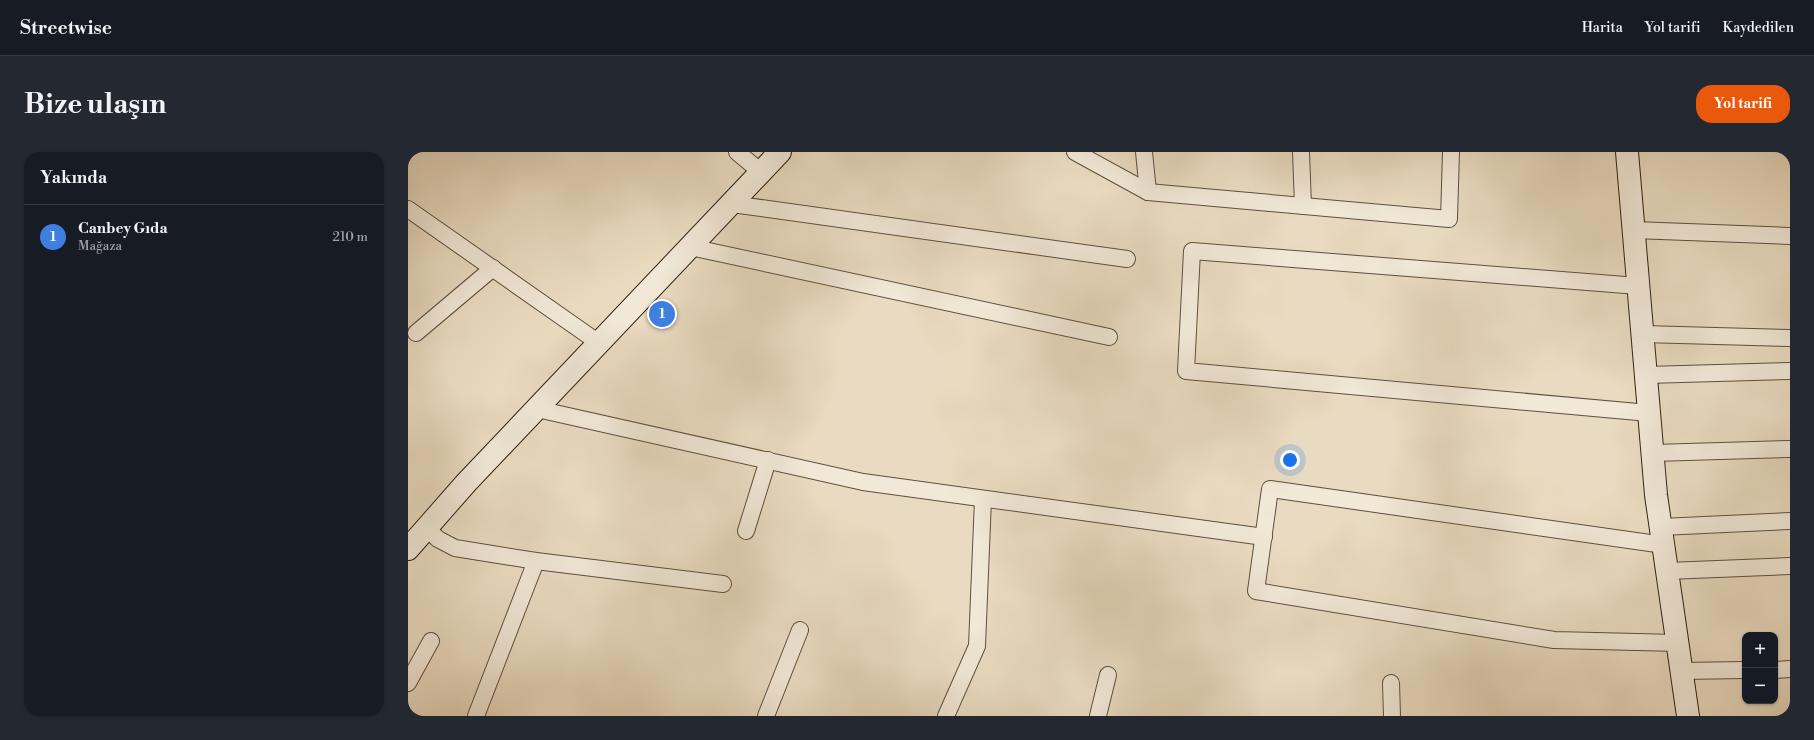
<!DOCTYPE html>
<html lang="tr">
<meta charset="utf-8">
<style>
:root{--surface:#171b24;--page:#242831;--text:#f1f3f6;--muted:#9ea1a6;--line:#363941;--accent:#ea580c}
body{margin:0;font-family:"Libre Bodoni",serif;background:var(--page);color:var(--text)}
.controls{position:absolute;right:12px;bottom:12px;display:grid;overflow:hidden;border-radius:8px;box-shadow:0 1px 3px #0004}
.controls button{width:36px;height:36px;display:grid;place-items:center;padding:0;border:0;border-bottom:1px solid var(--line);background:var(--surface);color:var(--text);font:20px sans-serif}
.you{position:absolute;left:882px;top:308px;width:14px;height:14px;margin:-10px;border:3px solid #fff;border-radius:50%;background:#1a73e8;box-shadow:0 0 0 6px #1a73e833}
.badge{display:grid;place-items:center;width:26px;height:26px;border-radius:50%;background:var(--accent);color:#fff;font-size:13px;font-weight:700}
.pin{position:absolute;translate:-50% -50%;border:2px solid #fff;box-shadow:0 1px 4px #0006}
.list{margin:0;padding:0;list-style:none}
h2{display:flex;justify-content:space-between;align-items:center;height:52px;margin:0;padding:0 16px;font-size:17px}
h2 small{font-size:13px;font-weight:400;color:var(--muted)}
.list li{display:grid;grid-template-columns:26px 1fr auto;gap:12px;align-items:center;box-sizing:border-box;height:64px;padding:0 16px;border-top:1px solid var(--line)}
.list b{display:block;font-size:15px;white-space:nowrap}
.list p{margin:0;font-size:13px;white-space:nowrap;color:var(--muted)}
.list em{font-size:13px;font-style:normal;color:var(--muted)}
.map{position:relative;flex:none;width:1382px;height:564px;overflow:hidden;border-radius:16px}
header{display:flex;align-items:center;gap:24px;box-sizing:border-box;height:56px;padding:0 20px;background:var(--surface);border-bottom:1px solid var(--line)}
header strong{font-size:19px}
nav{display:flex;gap:22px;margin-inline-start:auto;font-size:14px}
.intro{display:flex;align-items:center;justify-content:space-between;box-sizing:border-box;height:96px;padding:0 24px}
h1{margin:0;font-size:28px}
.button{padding:10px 18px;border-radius:16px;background:var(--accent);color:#fff;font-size:14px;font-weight:700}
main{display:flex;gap:24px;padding:0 24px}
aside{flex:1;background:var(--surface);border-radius:16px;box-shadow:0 1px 3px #0004}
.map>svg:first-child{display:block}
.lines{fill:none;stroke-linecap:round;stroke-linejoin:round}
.street-casing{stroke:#5e503e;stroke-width:18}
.secondary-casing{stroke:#2f2213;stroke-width:24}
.street{stroke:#f1e8d7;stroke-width:16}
.secondary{stroke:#f1e8d7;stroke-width:22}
</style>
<header>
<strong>Streetwise</strong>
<nav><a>Harita</a><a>Yol tarifi</a><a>Kaydedilen</a></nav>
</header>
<div class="intro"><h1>Bize ulaşın</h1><a class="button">Yol tarifi</a></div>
<main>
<aside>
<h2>Yakında<small></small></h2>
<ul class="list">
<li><span class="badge" style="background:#3f7fe0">1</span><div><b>Canbey Gıda</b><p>Mağaza</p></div><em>210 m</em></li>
</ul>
</aside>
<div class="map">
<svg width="1382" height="564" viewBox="0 0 1382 564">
<rect width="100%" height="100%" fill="#e9dbc1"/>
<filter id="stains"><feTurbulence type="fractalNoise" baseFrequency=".005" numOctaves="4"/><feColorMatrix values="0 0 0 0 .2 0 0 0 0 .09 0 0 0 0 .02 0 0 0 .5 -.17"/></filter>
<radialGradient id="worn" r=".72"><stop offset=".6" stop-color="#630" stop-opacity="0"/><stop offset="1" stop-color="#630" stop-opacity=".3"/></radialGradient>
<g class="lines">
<defs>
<g id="street">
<polyline points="329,0 353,20"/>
<polyline points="667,0 740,40 1041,67 1043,0"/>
<polyline points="736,0 740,40"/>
<polyline points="893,0 895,54"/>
<polyline points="324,52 719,107"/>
<polyline points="0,57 191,191"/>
<polyline points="1226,78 1382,84"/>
<polyline points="282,95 701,185"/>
<polyline points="1230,134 784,99 778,219 1241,261"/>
<polyline points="8,181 85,116"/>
<polyline points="1234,182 1382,186"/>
<polyline points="1238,223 1382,219"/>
<polyline points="129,257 455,330 856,385"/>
<polyline points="1245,301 1382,297"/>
<polyline points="1253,375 1382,369"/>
<polyline points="18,376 30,387 47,396 128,409 315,432"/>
<polyline points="338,379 360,308"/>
<polyline points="1256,393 862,337 848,439 1146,488 1270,491"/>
<polyline points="1259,419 1382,414"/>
<polyline points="1367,518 1382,517"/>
<polyline points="1274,519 1337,518"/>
<polyline points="0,531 23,489"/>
<polyline points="983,531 984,564"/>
<polyline points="68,564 128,409"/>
<polyline points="358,564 392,478"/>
<polyline points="538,564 569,494 575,347"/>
<polyline points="690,564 700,523"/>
</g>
<g id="secondary">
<polyline points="1219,0 1248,343 1280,564"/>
<polyline points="0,397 58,331 372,0"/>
</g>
</defs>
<use href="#street" class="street-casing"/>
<use href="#secondary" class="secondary-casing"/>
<use href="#street" class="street"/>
<use href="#secondary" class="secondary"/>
</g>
<rect width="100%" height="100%" filter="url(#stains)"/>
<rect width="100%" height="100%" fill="url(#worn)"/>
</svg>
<div class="controls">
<button>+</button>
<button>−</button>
</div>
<div class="you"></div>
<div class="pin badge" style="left:254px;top:162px;background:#3f7fe0">1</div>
</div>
</main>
